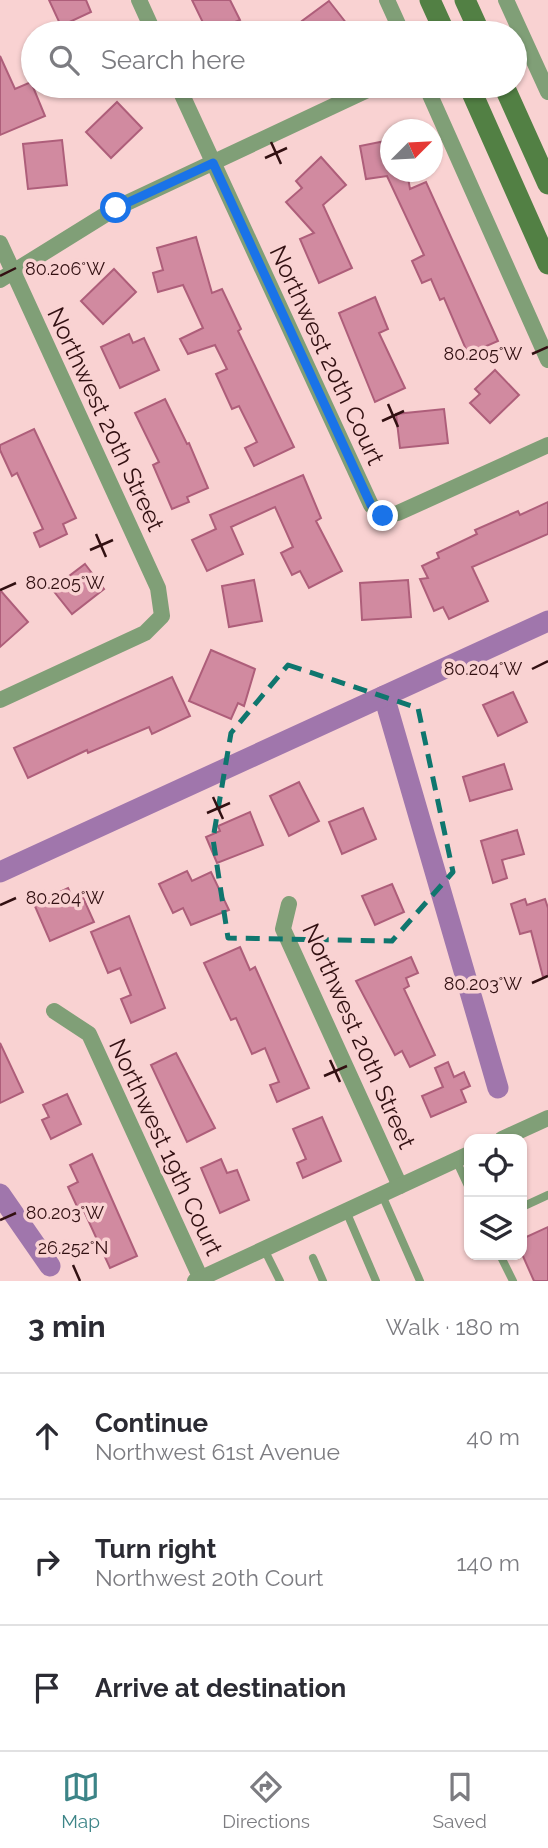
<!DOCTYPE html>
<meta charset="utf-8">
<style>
:root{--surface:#fff;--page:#f7f7f7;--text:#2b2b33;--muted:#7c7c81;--line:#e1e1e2;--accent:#3c8487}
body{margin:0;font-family:Raleway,sans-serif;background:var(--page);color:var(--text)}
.controls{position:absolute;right:21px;bottom:21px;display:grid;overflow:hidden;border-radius:14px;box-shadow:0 2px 5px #0004}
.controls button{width:63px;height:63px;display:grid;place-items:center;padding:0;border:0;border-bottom:2px solid var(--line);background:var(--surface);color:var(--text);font:35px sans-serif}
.compass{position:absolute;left:380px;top:119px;width:63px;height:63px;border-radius:50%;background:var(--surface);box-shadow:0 2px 5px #0004;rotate:66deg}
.stop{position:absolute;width:21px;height:21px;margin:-16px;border:5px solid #1a73e8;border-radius:50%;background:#fff}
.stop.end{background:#1a73e8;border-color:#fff;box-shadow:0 2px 7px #0008}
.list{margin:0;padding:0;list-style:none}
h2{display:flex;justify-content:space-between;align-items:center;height:91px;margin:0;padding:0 28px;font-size:30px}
h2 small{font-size:23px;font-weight:400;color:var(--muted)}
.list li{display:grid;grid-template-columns:46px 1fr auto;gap:21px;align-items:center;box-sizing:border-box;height:126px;padding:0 28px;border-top:2px solid var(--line)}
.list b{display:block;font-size:26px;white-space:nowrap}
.list p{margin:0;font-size:23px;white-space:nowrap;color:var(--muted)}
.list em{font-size:23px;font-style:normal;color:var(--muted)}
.icon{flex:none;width:38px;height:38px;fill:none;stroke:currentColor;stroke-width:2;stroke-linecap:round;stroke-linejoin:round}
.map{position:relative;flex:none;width:548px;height:1281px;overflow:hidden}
.search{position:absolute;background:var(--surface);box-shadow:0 2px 5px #0004;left:21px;right:21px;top:21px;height:77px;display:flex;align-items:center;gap:18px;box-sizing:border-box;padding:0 24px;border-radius:38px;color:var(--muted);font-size:26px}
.sheet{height:469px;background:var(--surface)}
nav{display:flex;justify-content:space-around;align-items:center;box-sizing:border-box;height:98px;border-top:2px solid var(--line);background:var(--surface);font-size:19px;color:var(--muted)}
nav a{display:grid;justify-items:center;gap:4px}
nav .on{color:var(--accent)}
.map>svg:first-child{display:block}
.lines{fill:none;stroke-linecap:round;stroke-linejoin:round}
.canal{stroke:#a076ac;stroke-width:21}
.building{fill:#d18aa0;stroke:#ae5e7a;stroke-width:2}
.lane{stroke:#809f77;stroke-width:8}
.street{stroke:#809f77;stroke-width:16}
.secondary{stroke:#528044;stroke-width:21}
.route{stroke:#1a73e8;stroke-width:9}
.marked{fill:none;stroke:#0f766e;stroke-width:5;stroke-dasharray:14 9;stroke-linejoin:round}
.ticks{fill:none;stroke:#321012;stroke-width:2.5}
.labels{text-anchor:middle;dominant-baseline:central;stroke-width:7;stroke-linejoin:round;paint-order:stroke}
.street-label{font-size:24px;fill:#321012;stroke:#f9d2d2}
.ticks-label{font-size:18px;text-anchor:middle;fill:#321012;stroke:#f9d2d2;stroke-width:7;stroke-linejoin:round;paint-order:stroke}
</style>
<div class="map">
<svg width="548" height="1281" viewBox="0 0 548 1281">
<rect width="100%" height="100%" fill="#f9d2d2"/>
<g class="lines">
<g class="canal">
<polyline points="384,696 498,1088"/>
<polyline points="0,872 548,621"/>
<polyline points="0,1194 50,1266"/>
</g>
</g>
<g class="building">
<polygon points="49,0 86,0 91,12 61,26"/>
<polygon points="192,0 230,0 240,20 208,33"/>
<polygon points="329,1 354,33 312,33 302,21"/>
<polygon points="0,56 15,89 31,82 45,116 0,135"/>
<polygon points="117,102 142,128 111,158 86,132"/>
<polygon points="62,140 67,185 28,189 23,144"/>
<polygon points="390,140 390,172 407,172 410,189 426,182 498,341 468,354 444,298 440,300 431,279 422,283 412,261 424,255 387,176 366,179 360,146"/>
<polygon points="321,157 346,185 323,205 352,268 319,283 300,239 314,233 286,202 302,188 296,181"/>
<polygon points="196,237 212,293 222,289 241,329 238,331 294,447 254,466 245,448 257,442 239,406 232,409 216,374 227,369 215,345 188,354 180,339 203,328 183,285 158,292 153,273 163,270 157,248"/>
<polygon points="114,269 136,292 103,324 81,301"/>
<polygon points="375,297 388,329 379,333 405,388 375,402 339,313"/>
<polygon points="129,334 133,343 144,338 159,370 120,388 101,347"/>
<polygon points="495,370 519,395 490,423 470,403 480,394 475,389"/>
<polygon points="165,399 187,444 189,443 208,488 187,497 189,502 172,509 153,465 159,462 135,413"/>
<polygon points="444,409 448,443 400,448 396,414"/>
<polygon points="34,429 76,518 63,524 67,534 40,547 34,533 43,529 17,473 12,476 0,450 0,445"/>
<polygon points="303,475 321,518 316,521 342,571 309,588 300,571 292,575 281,553 293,547 275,507 231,527 243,554 207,571 192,540 216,529 210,515"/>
<polygon points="548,502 548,534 472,567 488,601 449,619 443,607 434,611 420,579 428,578 422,566 439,558 437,553 477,534 475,530 518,511 520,515"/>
<polygon points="85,564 104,589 72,614 52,589"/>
<polygon points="254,580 262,621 229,627 222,586"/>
<polygon points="408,580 411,617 362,620 360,583"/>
<polygon points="0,590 28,622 0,647"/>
<polygon points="211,650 255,669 244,706 238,703 231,719 189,701"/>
<polygon points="172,677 190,716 152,734 149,727 88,753 87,750 28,778 14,748"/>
<polygon points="513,692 527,722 498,736 483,705"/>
<polygon points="504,764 512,789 470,801 463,777"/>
<polygon points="299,782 319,821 289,836 270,796"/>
<polygon points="363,808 376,839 342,854 329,822"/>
<polygon points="250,812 263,845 217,863 206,837 220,831 218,826"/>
<polygon points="517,830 524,854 502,860 507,878 493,883 481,841"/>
<polygon points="187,871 192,881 211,872 229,910 191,925 183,908 173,913 159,884"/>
<polygon points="392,884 404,912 375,925 362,896"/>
<polygon points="68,888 72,897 81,893 94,922 50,941 34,904"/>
<polygon points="525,899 527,905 545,899 548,908 548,976 543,977 531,931 520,934 511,904"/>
<polygon points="129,916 165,1008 131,1023 121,999 131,995 120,968 108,973 91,932"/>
<polygon points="240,947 250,970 255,967 309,1088 277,1102 270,1085 279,1082 265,1048 252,1054 236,1018 231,1020 204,963"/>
<polygon points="411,957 418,973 406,978 409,986 404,989 435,1055 410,1067 402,1051 395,1055 356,981"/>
<polygon points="0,1043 23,1092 0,1103"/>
<polygon points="176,1053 215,1128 187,1142 151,1065"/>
<polygon points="448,1062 454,1077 464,1072 470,1086 461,1090 466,1102 431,1117 422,1096 443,1087 435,1068"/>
<polygon points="67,1094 81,1124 51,1139 42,1120 49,1117 43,1105"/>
<polygon points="322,1117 341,1161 303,1178 297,1163 306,1159 293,1129"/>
<polygon points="92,1154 137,1256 110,1268 84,1211 80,1213 68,1187 78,1182 70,1165"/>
<polygon points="221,1159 227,1173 237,1170 249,1200 220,1213 201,1168"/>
<polygon points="548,1227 548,1281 534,1281 522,1254 522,1239"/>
</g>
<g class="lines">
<g class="lane">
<polyline points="456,1160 469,1188"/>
<polyline points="382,1195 420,1281"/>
<polyline points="522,1207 548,1195"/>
<polyline points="346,1211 376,1281"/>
<polyline points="264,1249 280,1281"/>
<polyline points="500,1255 513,1281"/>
<polyline points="313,1258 323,1281"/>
</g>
<g class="street">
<polyline points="139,0 154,33"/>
<polyline points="387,0 402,33"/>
<polyline points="506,0 548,92"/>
<polyline points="178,86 371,505 383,516 398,513 548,445"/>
<polyline points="426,86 548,360"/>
<polyline points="0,243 158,588 162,616 145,633 0,700"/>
<polyline points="0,280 116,208 376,86"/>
<polyline points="289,904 283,929 400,1186"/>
<polyline points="54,1011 89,1034 201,1279"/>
<polyline points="502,1139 548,1118"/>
<polyline points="195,1281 469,1154"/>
</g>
<g class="secondary">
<polyline points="430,0 445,33"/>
<polyline points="465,0 480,33"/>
<polyline points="469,86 548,264"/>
<polyline points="504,86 548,184"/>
</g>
</g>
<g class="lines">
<polyline class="route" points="116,208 213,163 371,505 383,516"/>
</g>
<path class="marked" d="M288,665L418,708L453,872L392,941L228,938L213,839L231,733Z"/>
<path class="ticks" d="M271,142L281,164M265,158L287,148M0,276L16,268M532,354L548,347M388,404L398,427M382,421L404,411M96,534L106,557M90,550L113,540M0,590L16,583M532,669L548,661M213,797L223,819M207,813L230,803M0,905L16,898M532,983L548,976M330,1060L340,1082M324,1076L347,1066M0,1220L16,1213M73,1265L80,1281"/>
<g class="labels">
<g class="street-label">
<text transform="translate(327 355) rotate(65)">Northwest 20th Court</text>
<text transform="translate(106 419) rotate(65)">Northwest 20th Street</text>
<text transform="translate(359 1036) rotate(66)">Northwest 20th Street</text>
<text transform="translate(166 1147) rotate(65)">Northwest 19th Court</text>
</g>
</g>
<g class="ticks-label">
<text x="65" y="275">80.206°W</text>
<text x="483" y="360">80.205°W</text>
<text x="65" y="589">80.205°W</text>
<text x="483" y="675">80.204°W</text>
<text x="65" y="904">80.204°W</text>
<text x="483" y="990">80.203°W</text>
<text x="65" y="1219">80.203°W</text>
<text x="73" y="1254">26.252°N</text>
</g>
</svg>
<div class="controls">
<button><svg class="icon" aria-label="locate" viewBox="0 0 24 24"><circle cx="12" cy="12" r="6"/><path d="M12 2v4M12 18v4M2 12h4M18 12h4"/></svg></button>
<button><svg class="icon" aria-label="layers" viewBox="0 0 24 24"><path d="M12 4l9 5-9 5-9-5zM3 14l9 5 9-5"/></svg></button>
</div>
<svg class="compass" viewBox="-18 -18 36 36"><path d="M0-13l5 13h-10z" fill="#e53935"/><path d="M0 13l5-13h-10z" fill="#7c7c81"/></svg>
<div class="stop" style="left:116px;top:208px"></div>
<div class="stop end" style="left:383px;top:516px"></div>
<div class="search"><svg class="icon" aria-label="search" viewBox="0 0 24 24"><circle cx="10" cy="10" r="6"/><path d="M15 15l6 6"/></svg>Search here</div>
</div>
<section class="sheet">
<h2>3 min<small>Walk · 180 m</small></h2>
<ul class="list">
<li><svg class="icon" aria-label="ahead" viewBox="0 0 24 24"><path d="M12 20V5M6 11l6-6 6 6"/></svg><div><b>Continue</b><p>Northwest 61st Avenue</p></div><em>40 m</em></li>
<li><svg class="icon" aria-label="right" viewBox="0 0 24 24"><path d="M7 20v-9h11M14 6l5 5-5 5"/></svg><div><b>Turn right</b><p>Northwest 20th Court</p></div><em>140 m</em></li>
<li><svg class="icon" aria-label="arrive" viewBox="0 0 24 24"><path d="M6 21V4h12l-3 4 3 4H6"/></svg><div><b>Arrive at destination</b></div></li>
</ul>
</section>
<nav>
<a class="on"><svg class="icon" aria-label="map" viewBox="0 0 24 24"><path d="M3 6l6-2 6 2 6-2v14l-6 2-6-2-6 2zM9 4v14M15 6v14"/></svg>Map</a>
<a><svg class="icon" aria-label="directions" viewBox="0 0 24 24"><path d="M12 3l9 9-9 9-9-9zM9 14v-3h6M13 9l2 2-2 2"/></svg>Directions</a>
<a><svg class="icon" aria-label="saved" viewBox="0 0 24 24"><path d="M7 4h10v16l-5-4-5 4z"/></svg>Saved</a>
</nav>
